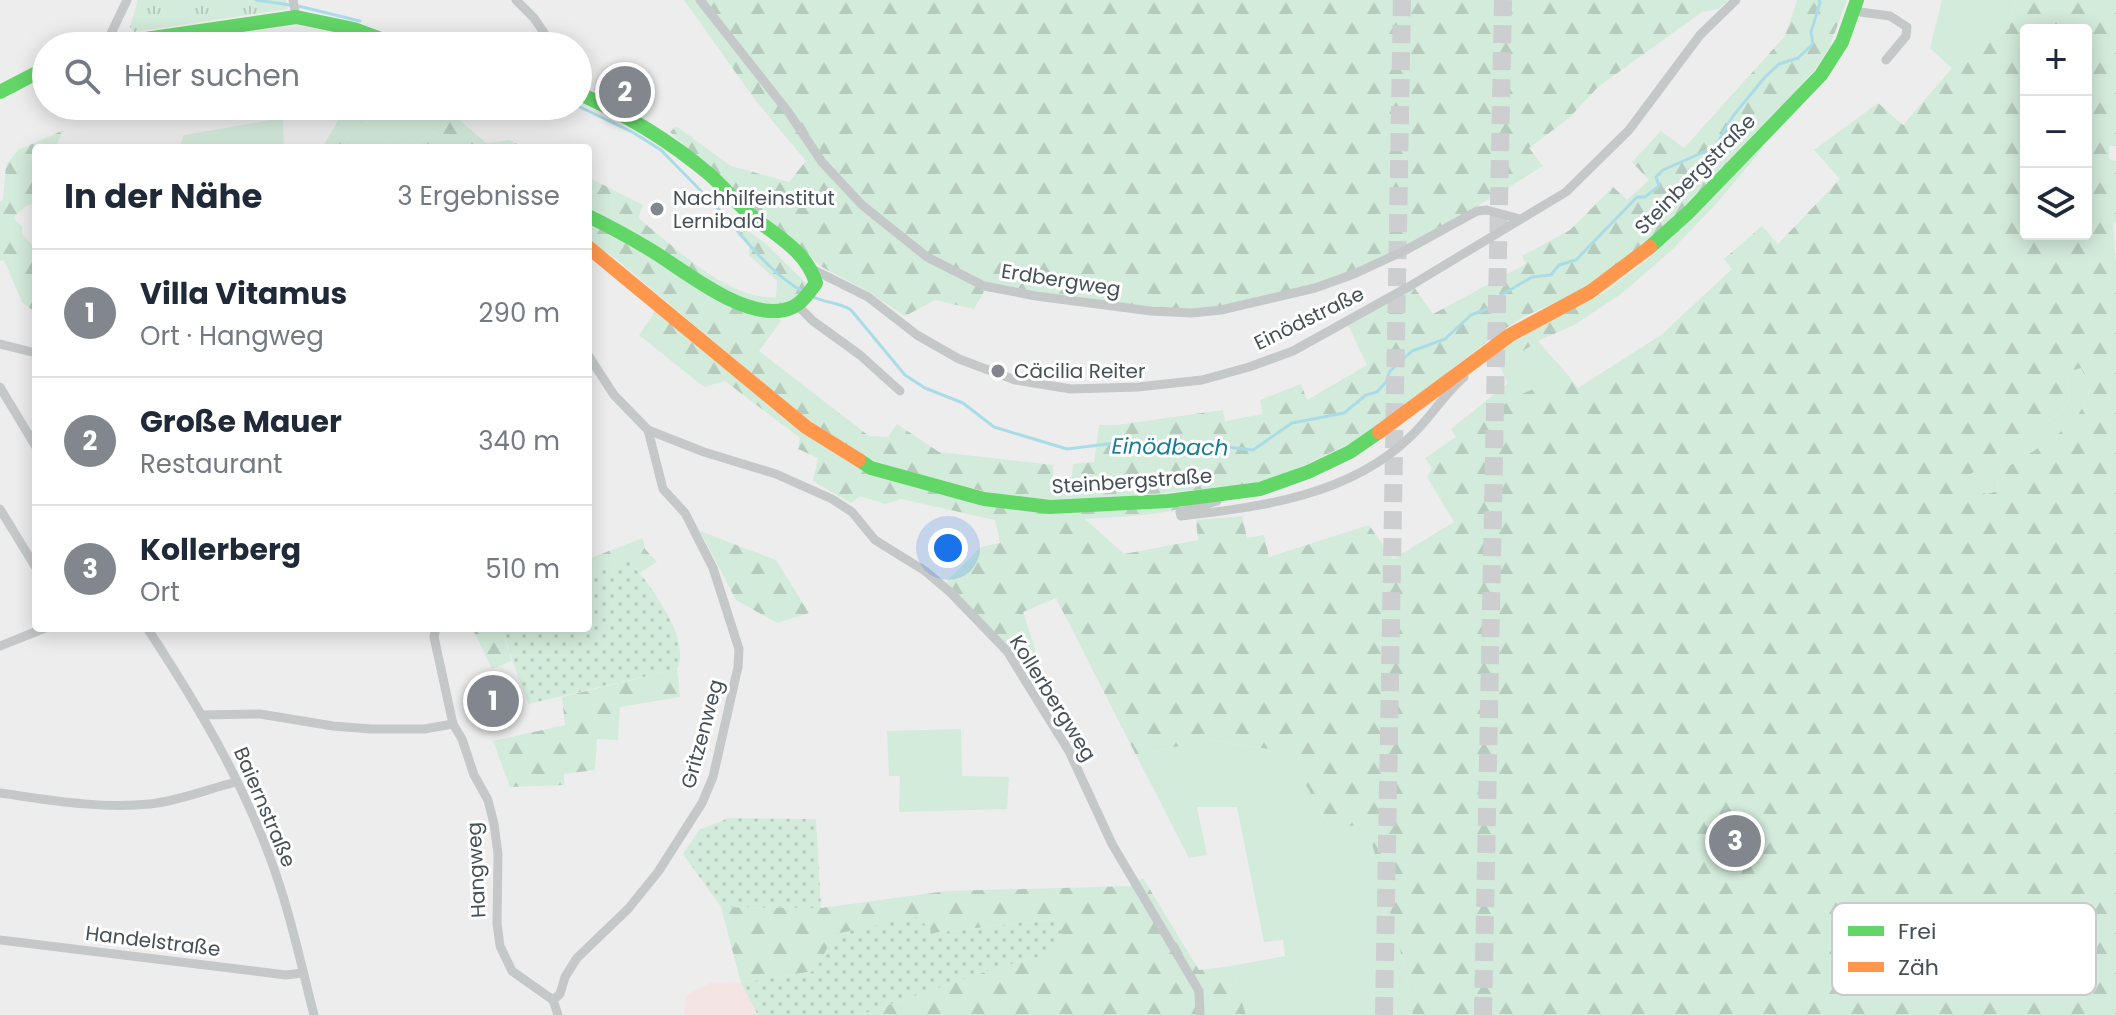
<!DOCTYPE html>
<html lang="de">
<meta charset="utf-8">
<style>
:root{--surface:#fff;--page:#f2f2f3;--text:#1f2937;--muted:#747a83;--line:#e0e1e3;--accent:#81878c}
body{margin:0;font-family:Poppins,sans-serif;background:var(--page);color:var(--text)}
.controls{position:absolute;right:24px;top:24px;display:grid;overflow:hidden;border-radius:8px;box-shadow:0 4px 20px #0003}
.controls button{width:72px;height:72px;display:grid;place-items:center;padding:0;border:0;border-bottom:2px solid var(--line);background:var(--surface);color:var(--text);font:40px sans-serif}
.you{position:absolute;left:948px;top:548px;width:28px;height:28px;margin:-20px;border:6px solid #fff;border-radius:50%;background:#1a73e8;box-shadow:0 0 0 12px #1a73e833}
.badge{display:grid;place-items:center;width:52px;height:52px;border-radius:50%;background:var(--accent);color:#fff;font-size:26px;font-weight:700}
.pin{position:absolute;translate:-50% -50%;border:4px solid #fff;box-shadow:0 2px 8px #0006}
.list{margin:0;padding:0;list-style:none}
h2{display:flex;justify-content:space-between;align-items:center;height:104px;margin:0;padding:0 32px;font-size:34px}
h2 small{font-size:26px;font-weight:400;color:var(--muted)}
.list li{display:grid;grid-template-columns:52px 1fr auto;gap:24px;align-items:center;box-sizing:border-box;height:128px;padding:0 32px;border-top:2px solid var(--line)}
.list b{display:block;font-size:30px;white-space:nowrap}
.list p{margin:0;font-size:26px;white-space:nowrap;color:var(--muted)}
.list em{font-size:26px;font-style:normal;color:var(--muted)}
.icon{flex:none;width:44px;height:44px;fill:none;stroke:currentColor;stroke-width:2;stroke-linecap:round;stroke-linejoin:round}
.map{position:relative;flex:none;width:2116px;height:1015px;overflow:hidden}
.search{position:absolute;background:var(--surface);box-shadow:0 4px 20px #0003;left:32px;top:32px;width:560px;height:88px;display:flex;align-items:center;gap:20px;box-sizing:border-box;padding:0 28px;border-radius:44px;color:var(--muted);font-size:30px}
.panel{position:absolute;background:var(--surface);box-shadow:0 4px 20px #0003;left:32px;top:144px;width:560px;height:488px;border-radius:8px}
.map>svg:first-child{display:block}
.medical{fill:#f4e5e4}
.grass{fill:#d3ebdb}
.forest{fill:url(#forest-firs);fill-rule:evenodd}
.park{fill:url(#park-tufts)}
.garden{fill:url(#garden-dots)}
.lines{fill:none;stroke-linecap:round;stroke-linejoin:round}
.stream{stroke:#aadce7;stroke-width:3}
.highway-tunnel{stroke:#cccecf;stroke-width:18;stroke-dasharray:18 9;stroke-linecap:butt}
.street{stroke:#c5c8c9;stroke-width:9}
.fast{stroke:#63d668;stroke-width:14}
.slow{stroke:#ff974d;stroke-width:14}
.poi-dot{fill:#81878c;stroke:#fff;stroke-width:3}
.labels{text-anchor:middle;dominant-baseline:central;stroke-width:6;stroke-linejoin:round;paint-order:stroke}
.street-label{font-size:20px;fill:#465058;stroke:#fff}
.poi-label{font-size:20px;fill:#465058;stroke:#fff;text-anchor:start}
.water-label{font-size:22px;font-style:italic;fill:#167d94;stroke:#fff}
.key{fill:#fff;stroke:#c8cacd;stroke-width:2}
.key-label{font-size:22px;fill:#465058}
</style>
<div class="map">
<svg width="2116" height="1015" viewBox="0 0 2116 1015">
<defs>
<pattern id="forest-firs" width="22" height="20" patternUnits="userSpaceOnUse" patternTransform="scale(2)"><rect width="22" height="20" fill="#d3ebdb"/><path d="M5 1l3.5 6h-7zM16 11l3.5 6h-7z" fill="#b6cbbe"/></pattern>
<pattern id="park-tufts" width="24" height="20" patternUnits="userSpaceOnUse" patternTransform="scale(2)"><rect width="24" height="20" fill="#d3ebdb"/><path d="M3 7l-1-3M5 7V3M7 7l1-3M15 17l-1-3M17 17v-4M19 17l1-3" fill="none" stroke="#b6cbbe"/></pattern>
<pattern id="garden-dots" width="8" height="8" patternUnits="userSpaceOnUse" patternTransform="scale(2)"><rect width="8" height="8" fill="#d3ebdb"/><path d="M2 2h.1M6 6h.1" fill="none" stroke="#b6cbbe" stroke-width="1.8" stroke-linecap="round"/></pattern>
</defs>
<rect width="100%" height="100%" fill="#eeeded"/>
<polygon class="medical" points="712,982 741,983 758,1015 684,1015 686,995"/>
<g class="grass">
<polygon points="1942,0 2015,0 2009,29 1952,68 1930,48"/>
<polygon points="408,106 457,109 455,116 418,144 392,140 388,148 341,148 358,124 378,119 373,110"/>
<polygon points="283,118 284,148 179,148 184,135"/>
<polygon points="1538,341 1568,375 1456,437 1451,429 1508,383 1500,366"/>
<path d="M2081,368C2083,372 2088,380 2089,385C2091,423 2027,454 2000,472L1997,490L1987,494L1962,485L1969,475L1999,455L2013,440L2060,414L2070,398L2067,372Z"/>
<polygon points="961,729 962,776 1009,777 1007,809 899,812 900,776 889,776 887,731"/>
<polygon points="1208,740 1275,750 1302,778 1330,828 1367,823 1404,965 1413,1015 1246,1015 1231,966 1285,956 1283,940 1264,942 1237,807 1197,807 1207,855 1189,858 1136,755"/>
</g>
<g class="forest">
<path d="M684,0H1729L1718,9L1702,12L1598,87L1569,118L1529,148L1543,166C1434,234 1321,302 1189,309C1173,310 1156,307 1141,305C1089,301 1040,292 989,283L974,309L935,300L905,316L867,291L822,267L752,210L670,132L676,126L731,166L789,182L806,161L756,101Z"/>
<polygon points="1797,0 1847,0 1829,48 1814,71 1705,188 1644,245 1579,292 1523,317 1494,336 1394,415 1353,442 1279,477 1247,485 1111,498 1068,501 1031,500 987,492 892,467 867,458 801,415 616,259 588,240 588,221 747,313 766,318 779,318 781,321 759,351 869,436 888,437 897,424 939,452 1053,465 1053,477 1072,477 1073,464 1094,462 1099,425 1117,425 1223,410 1225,421 1263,414 1260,400 1301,384 1307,400 1367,365 1348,325 1414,287 1433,314 1526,264 1522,256 1570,230 1613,187 1627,200 1649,180 1632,162 1661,131 1684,148 1785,36"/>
<path d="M2015,0H2116V146H2109V159L2116,161V222L2113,223L2116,264V1015H1413L1404,965L1367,824L1330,828L1302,778L1275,750L1208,740L1136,755L1056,598L1023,612L1036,652V670L1023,671L1014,654L946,582L981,547L1000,543L995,520L901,499L885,504L860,496L851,503L813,481L818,458L798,449L800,438L725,381L704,387L639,335L657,309L806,434L865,471L990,505L1026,512L1069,513L1197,503C1162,517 1123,516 1085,519L1124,554L1198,540L1196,520L1242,516L1247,538L1264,535L1269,557L1369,525L1393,559L1454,522L1427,477L1432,468L1425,458L1517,396L1568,375L1578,388L1661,335L1732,269L1724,259L1762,226L1778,244L1840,179L1814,150L1878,103L1903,125L1952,68L2009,29ZM2026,30H2086V234H2026ZM2081,368C2083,373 2088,380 2089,385C2091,423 2027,454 2000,472L1997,491L1987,494L1963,485L1969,475L1999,455L2013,440L2060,414L2070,398L2067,372Z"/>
<polygon points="373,110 378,119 358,124 341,148 322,148 341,116"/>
<polygon points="455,116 486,143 510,140 524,148 388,148 392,140 418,144"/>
<polygon points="64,130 54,148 36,148 36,202 25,207 13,218 22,226 22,234 36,249 36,313 22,302 4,260 0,261 0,201 3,200 6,165 18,150"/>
<polygon points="1762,146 1763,148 1716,204 1672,250 1621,294 1574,325 1538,341 1500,366 1490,356 1529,330 1604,293 1653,255"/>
<path d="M588,177L643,205L638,218C674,246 728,301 776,297L777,281L749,255V246L738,234L745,229L765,243L806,283C785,338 702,275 674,258C645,241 617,225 588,209Z"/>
<polygon points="700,531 776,560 809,613 777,623 736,600"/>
<polygon points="643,538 645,549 657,562 640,573 628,559 588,576 588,559"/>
<polygon points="472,628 501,628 512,661 492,669"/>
<polygon points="677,669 680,697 620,707 618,740 597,739 595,770 564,774 564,785 510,787 493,741 565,725 562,697"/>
<polygon points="1143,878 1199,970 1231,966 1246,1015 859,1015 996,968 1052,953 1054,919 934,933 835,934 815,971 741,983 721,907 821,908 947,891 1131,886"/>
</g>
<polygon class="park" points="138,0 286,0 288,9 134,32 130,27"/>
<g class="garden">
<path d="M628,559C648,583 692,637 677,669L528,704L501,628H588V576Z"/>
<polygon points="729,818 816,819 821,908 721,907 683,854 699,830"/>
<polygon points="917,917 934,933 1055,919 1064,938 1052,953 996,968 859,1015 758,1015 741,983 815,971 835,934"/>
</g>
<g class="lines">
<g class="stream">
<polyline points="256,0 290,5"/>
<polyline points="298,6 360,21"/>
<polyline points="578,106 634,133 661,150 702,192"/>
<path d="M706,196C739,228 763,270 804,292"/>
<path d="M811,296C824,303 839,302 851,310L905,375L925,388L963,403L994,427L1067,449L1124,442L1164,451L1200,444L1253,450L1292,423L1344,413L1366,395L1377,392L1386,382L1390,371L1412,351L1445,339L1471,315L1487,309L1503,294L1532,277L1551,275L1559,265L1576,260L1637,197H1645L1659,186L1656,177L1663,170L1715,147L1733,116L1765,77L1779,64L1798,58L1813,44L1811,32L1820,3L1819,0"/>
</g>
<g class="highway-tunnel">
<polyline points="1384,1015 1402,0"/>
<polyline points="1483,1015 1503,0"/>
</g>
<g class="street">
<polyline points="293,0 296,17"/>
<polyline points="516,0 534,18 553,46"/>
<polyline points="700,0 789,113 822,162 862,205 927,257 984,286 1036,296 1151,311 1192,313 1221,310 1315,288 1354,274 1406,250 1477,211 1487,210 1520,219"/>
<polyline points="1853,11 1890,16 1907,27 1906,36 1886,60"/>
<polyline points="106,44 127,0"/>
<polyline points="814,270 868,297 917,335 959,359 1015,380 1071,389 1138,387 1202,380 1249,367 1293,351 1410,286 1566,192 1629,130 1700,35 1736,0"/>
<polyline points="797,305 813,321 860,355 900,391"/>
<polyline points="0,344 36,353"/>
<polyline points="588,355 614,395 648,430 704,452 776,474 832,499 852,512 875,540 925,571 950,592 1007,651 1052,724 1069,751 1112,844 1199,991 1200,1015"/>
<polyline points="0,387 36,447"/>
<path d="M1217,496V501L1180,512L1181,516C1260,507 1349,496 1410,437C1430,419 1443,395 1464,377"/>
<polyline points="0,509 36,568"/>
<path d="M147,628C202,711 254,800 283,896C295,935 304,976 314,1015"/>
<polyline points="436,628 434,637 453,724 462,739 474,775 488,800 494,824 498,854 497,923 500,946 512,971 553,1000"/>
<polyline points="0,646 45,628"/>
<polyline points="201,715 260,714 333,726 371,729 424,729 453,724"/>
<path d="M0,793C50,800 100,809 150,804C179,801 208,789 236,782"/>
<polyline points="0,940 286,975 302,973"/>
<polyline points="553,1000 560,994 565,977 577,958 628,909 658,872 702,803 713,777 738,667 739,649 713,568 685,513 663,489 648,430"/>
<polyline points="553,1000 558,1015"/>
</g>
<g class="fast">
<polyline points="98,46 296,17 354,29 400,46"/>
<polyline points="0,92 46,68"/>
<path d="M578,93C625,114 670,141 709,174C725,188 737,204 753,217C778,237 806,251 816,283C807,295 800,307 784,310C741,319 683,269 649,249C629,237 609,226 588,216"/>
<polyline points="1650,247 1689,212 1821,75 1842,42 1857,0"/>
<polyline points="859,460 871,468 984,499 1050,507 1168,501 1260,489 1308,472 1350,452 1379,432"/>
</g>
<g class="slow">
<polyline points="588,247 806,427 859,460"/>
<polyline points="1379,432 1510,335 1590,292 1650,247"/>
</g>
</g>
<g class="poi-dot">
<circle cx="657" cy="209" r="8"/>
<circle cx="998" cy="371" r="8"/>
</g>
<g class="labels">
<g class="street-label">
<text transform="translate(1695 174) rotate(-45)">Steinbergstraße</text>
<text transform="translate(1061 280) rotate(9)">Erdbergweg</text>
<text transform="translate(1309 318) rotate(-26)">Einödstraße</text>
<text transform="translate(1132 481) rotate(-4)">Steinbergstraße</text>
<text transform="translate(1053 698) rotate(58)">Kollerbergweg</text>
<text transform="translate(702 734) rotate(-75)">Gritzenweg</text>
<text transform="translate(265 807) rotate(67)">Baiernstraße</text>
<text transform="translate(476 870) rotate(-93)">Hangweg</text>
<text transform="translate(153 941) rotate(7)">Handelstraße</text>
</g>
<g class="poi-label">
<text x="673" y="198">Nachhilfeinstitut<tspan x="673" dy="23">Lernibald</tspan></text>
<text x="1014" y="371">Cäcilia Reiter</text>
</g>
<g class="water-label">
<text transform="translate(1170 447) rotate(1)">Einödbach</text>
</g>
</g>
<rect x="1832" y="903" width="264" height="92" rx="12" class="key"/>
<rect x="1848" y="926" width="36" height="10" fill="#63d668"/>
<rect x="1848" y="962" width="36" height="10" fill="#ff974d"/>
<g class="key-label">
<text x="1898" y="939">Frei</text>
<text x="1898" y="975">Zäh</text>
</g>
</svg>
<div class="controls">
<button>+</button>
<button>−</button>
<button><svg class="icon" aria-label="layers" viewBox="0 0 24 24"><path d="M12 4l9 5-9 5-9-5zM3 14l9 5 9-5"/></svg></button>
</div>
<div class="you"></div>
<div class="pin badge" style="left:493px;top:701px">1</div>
<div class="pin badge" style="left:625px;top:92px">2</div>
<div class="pin badge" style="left:1735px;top:841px">3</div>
<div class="search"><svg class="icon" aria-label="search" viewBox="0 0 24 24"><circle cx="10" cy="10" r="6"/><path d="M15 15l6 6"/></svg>Hier suchen</div>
<section class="panel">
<h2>In der Nähe<small>3 Ergebnisse</small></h2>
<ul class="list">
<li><span class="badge">1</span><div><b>Villa Vitamus</b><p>Ort · Hangweg</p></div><em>290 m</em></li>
<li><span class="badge">2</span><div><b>Große Mauer</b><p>Restaurant</p></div><em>340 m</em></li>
<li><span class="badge">3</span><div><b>Kollerberg</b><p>Ort</p></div><em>510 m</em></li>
</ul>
</section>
</div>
